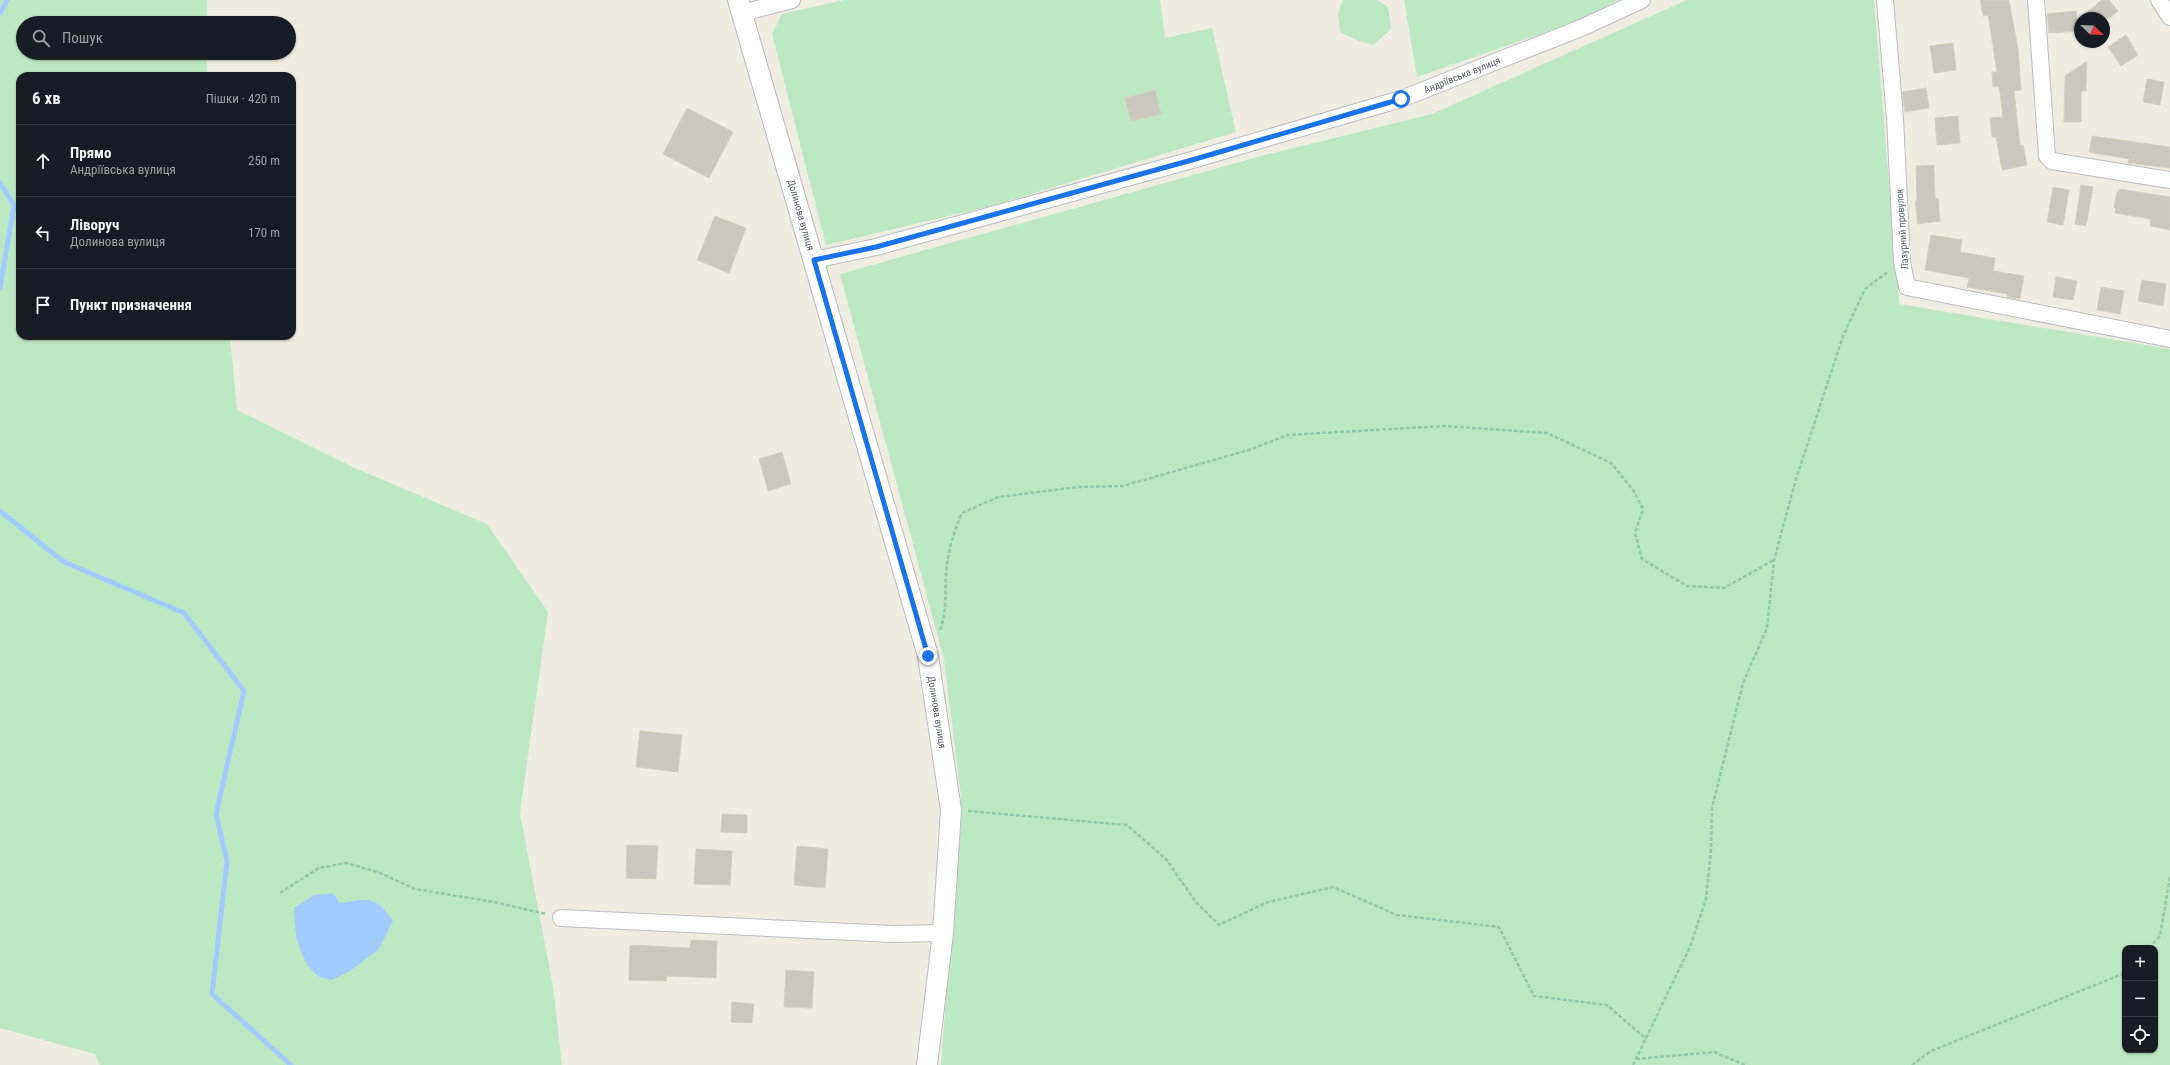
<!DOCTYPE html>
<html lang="uk">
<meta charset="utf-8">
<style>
:root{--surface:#171b24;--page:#20242c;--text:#f1f3f6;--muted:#9ea1a6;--line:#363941}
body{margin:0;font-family:"Roboto Condensed",sans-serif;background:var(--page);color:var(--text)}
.controls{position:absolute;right:12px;bottom:12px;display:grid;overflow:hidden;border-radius:8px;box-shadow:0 1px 3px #0004}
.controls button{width:36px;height:36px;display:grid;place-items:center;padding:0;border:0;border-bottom:1px solid var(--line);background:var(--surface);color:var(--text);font:20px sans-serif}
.compass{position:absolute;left:2074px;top:12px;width:36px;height:36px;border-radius:50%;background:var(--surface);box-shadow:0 1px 3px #0004;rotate:113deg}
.stop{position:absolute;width:12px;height:12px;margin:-9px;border:3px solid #1a73e8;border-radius:50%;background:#fff}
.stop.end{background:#1a73e8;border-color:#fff;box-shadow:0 1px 4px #0008}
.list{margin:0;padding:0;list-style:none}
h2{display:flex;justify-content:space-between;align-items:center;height:52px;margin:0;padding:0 16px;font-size:17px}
h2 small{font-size:13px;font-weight:400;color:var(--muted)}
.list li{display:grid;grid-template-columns:26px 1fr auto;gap:12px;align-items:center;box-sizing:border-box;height:72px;padding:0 16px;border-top:1px solid var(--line)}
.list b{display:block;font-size:15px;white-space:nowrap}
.list p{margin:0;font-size:13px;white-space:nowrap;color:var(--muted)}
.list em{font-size:13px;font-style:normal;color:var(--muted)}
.icon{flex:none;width:22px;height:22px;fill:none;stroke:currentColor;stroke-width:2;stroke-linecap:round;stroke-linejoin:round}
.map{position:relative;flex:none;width:2170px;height:1065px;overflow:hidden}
.search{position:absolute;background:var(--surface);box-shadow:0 1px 3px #0004;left:16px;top:16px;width:280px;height:44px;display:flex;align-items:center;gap:10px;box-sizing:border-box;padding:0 14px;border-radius:22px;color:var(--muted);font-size:15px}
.panel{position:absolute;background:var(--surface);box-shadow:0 1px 3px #0004;left:16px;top:72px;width:280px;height:268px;border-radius:12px}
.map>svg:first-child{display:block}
.green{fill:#bce9c1;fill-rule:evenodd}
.water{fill:#a2ccff}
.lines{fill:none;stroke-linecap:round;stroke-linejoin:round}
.stream{stroke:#a2ccff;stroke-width:5}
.building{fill:#cac7bf;stroke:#d4d0c0}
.minor-casing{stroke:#babcc2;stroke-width:18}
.tertiary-casing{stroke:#babcc2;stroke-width:22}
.path{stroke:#94caaa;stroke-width:2.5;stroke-dasharray:4 2;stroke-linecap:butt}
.minor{stroke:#fff;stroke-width:16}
.tertiary{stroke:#fff;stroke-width:20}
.route{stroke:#1a73e8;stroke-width:5}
.labels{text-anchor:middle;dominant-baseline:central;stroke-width:3;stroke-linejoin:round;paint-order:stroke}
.street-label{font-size:10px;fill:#5a5e64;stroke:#fff}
</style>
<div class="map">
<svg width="2170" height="1065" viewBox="0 0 2170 1065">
<rect width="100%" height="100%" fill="#efede2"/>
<g class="green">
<polygon points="0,0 207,0 207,23 23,23 23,53 207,53 207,76 20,76 20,336 230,336 237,410 355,468 487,524 548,612 520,813 553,987 562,1065 100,1065 95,1054 0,1028"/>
<polygon points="844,0 1160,0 1165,38 1212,28 1236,132 991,206 826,245 772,34 782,14"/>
<polygon points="1343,0 1377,0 1388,7 1391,29 1373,45 1359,41 1340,32 1338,13"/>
<polygon points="1404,0 1619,0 1580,20 1417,77"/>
<path d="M1687,0H1874L1899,304L2170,349V1065H941L961,797L944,659L840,274L1261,156L1432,114ZM2125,948H2155V1050H2125Z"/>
</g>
<path class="water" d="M333,893L340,903C370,899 374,895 393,921L379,949L350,971L332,980C327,979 320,978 317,975C298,959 294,931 294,908L314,895Z"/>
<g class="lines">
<g class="stream">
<polyline points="0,13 7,0"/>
<polyline points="0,182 14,206 0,288"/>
<polyline points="0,511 64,562 184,613 244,691 216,814 227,861 212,994 291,1065"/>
</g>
</g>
<g class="building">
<polygon points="1980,0 2009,0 2018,49 2021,90 2014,91 2020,146 2023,145 2027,165 2002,170 1996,137 1992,137 1990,118 2003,117 1999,86 1993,87 1992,72 1997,72 1988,15 1983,16"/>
<polygon points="2102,0 2109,0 2118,11 2110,18 2080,18"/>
<polygon points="2076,11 2078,31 2049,33 2047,14"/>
<polygon points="2126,35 2138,55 2121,66 2108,47"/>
<polygon points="1953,43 1956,70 1934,73 1930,46"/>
<polygon points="2087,61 2086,91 2081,91 2081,122 2064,122 2065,76"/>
<polygon points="2147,79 2164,82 2160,105 2143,102"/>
<polygon points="1926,88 1929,108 1905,112 1902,92"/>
<polygon points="1155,90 1161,114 1131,121 1125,98"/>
<polygon points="687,108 733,132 709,178 663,154"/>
<polygon points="1958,116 1960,143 1937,145 1935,118"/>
<polygon points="2092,136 2170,147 2170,168 2128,163 2129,159 2089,152"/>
<polygon points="1934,165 1935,199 1938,198 1940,221 1918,224 1915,201 1917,201 1916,166"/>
<polygon points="2081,185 2093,187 2086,226 2075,224"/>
<polygon points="2053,187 2069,190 2063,225 2047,222"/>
<polygon points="2119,189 2170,197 2170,230 2150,226 2151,219 2115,213 2116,208 2114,208 2117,191 2119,192"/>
<polygon points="715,216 746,228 729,273 697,260"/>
<polygon points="1931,235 1962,240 1960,252 1995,258 1993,271 2024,276 2020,299 2007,297 2008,294 1967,287 1969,278 1925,270"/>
<polygon points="2056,277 2077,281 2073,300 2053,297"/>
<polygon points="2142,280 2166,284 2163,306 2138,301"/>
<polygon points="2101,287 2124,291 2120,314 2097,310"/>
<polygon points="782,452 791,484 768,491 759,459"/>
<polygon points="640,731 682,735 678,772 636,767"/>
<polygon points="722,814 747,815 747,833 721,832"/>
<polygon points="627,845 658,846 656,879 626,878"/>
<polygon points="797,846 828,849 825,888 794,885"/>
<polygon points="696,849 732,851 730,885 694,884"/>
<polygon points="691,940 717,941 716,978 667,976 666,981 629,980 630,945 690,948"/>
<polygon points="786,970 814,972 812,1008 784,1007"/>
<polygon points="732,1002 754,1004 752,1023 731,1022"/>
</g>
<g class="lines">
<defs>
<g id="minor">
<polyline points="1885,0 1895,118 1902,262 1907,287 2170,339"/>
<polyline points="2036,0 2047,156 2052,161 2170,180"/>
<polyline points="2159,0 2170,17"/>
<polyline points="742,13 792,0"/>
<polyline points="814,260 876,247 1192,160 1401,99 1581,28 1642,0"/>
<polyline points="561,918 893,934 943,933"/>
</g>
<polyline id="tertiary" points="738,0 928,656 951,810 943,933 927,1065"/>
</defs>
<use href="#minor" class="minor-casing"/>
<use href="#tertiary" class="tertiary-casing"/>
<g class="path">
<path d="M940,630C947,612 945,593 946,574C948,552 953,533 962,513L998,497L1078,487L1123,486L1252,449L1287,435L1444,426L1547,433L1611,463L1633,490L1643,509L1635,533L1642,559L1687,586L1724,588L1774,560"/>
<polyline points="968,811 1127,825 1166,859 1195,901 1219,925 1268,902 1333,887 1397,915 1499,927 1534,996 1607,1005 1646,1039"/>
<polyline points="280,893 319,868 347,863 380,873 415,889 494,902 546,914"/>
<polyline points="2149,948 2160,936 2170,877"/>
<polyline points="1636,1059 1714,1052 1745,1065"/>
<polyline points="1633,1065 1690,947 1706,899 1711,851 1712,808 1743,683 1767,628 1774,560 1796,479 1843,336 1865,289 1888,272"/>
<polyline points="1912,1065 1931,1051 2125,973"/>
</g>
<use href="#minor" class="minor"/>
<use href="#tertiary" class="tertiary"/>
</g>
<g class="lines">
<polyline class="route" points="928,656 814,260 876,247 1192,160 1401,99"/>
</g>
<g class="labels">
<g class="street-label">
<text transform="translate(1462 75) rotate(-22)">Андріївська вулиця</text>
<text transform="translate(801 215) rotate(74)">Долинова вулиця</text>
<text transform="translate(1902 229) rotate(-94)">Лазурний провулок</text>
<text transform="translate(937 712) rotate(81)">Долинова вулиця</text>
</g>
</g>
</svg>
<div class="controls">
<button>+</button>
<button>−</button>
<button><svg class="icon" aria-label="locate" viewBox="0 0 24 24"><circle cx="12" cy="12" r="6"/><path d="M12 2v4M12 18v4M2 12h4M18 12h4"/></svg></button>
</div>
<svg class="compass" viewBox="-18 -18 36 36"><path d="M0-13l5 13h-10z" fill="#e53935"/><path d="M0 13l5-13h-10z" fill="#9ea1a6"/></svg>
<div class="stop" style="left:1401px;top:99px"></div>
<div class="stop end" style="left:928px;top:656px"></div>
<div class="search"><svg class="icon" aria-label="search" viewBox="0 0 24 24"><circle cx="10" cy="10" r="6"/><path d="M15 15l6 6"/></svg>Пошук</div>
<section class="panel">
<h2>6 хв<small>Пішки · 420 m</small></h2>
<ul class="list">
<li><svg class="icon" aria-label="ahead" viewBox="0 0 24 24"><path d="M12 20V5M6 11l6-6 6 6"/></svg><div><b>Прямо</b><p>Андріївська вулиця</p></div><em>250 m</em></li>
<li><svg class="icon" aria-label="left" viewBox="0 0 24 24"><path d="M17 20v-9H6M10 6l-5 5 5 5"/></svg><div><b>Ліворуч</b><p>Долинова вулиця</p></div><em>170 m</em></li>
<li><svg class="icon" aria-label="arrive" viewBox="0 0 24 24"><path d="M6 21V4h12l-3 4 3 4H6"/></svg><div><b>Пункт призначення</b></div></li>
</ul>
</section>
</div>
